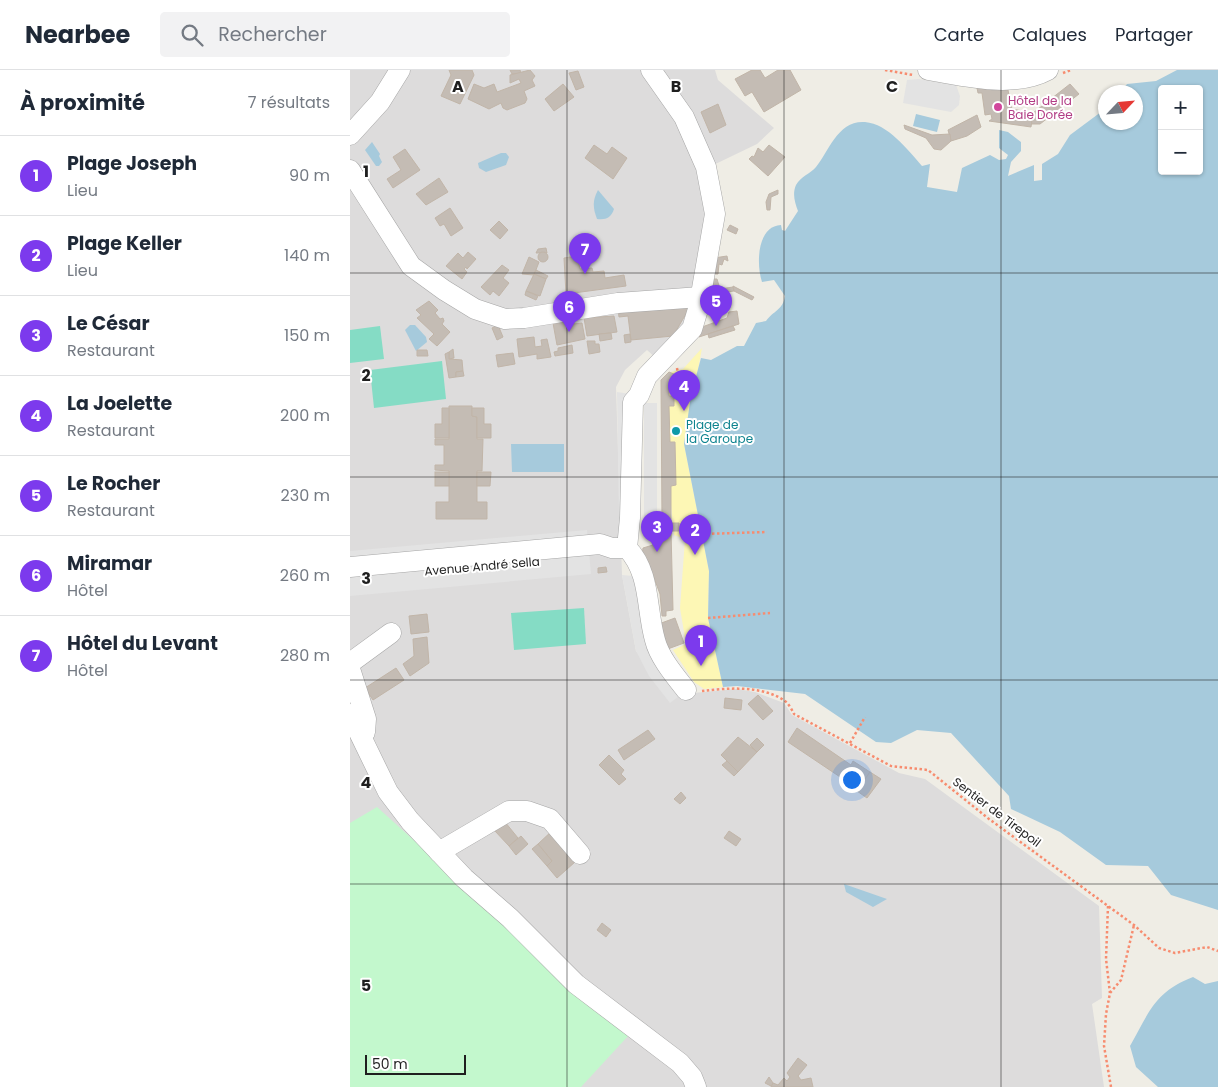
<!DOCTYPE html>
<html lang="fr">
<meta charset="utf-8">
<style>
:root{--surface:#fff;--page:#f2f2f3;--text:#1f2937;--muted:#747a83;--line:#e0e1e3;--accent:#7c3aed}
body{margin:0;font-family:Poppins,sans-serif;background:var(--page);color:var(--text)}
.controls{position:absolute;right:15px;top:15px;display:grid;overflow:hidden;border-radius:5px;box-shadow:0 1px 4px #0004}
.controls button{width:45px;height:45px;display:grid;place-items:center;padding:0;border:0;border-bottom:1px solid var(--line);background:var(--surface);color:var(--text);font:25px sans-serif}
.compass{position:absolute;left:748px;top:15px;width:45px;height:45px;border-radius:50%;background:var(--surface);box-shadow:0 1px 4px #0004;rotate:64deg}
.scale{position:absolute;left:15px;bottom:12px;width:101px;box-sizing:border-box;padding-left:5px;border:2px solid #1f1f1f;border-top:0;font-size:14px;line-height:18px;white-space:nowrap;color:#1f1f1f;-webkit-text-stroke:4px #fff;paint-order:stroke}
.you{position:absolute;left:501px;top:709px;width:18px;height:18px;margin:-12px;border:4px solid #fff;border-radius:50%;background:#1a73e8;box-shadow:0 0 0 8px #1a73e833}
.badge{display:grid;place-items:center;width:32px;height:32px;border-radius:50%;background:var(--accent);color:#fff;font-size:16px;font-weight:700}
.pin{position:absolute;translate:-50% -41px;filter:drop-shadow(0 1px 2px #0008)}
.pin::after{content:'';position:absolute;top:26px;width:18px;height:15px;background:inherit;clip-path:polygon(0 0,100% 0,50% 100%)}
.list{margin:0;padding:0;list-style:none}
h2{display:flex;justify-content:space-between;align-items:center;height:65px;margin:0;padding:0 20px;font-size:21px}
h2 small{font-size:16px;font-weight:400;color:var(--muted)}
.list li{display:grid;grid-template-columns:32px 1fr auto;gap:15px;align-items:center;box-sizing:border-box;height:80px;padding:0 20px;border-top:1px solid var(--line)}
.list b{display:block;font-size:19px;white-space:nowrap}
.list p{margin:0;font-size:16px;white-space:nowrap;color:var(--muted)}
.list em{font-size:16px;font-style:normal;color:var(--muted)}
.icon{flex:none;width:28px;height:28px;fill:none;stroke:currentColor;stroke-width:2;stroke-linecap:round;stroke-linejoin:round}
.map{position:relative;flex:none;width:868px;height:1017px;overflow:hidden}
header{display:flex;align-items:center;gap:30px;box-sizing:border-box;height:70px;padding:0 25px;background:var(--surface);border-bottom:1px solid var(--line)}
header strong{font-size:24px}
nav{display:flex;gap:28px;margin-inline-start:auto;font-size:18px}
.search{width:350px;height:45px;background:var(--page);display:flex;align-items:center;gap:12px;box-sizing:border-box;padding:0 18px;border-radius:5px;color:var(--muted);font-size:19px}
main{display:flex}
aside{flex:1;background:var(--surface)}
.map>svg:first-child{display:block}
.residential{fill:#dddcdc}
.sand{fill:#fdf7b5}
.park{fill:#c3f8cd}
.pitch{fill:#85dcc5}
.parking{fill:#e3e3e3}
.water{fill:#a6cadc;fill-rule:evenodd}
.building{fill:#c4bcb4;stroke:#c1b5a8}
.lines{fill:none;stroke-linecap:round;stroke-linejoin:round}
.minor-casing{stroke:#a6a6a6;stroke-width:21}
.path{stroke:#f78c6f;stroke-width:2.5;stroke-dasharray:2.5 2.5;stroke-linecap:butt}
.minor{stroke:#fff;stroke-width:20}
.grid{fill:none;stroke:#1f1f1f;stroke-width:1;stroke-opacity:0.55}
.hotel-dot{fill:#d1479c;stroke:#fff;stroke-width:2}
.culture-dot{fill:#0f9aa8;stroke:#fff;stroke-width:2}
.labels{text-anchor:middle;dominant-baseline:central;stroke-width:4;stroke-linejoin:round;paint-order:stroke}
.hotel-label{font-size:12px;fill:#b23c85;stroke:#fff;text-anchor:start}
.culture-label{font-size:12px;fill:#0d838f;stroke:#fff;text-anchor:start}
.street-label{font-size:12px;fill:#1f1f1f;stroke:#fff}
.grid-label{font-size:16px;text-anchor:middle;font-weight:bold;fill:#1f1f1f;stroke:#fff;stroke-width:4;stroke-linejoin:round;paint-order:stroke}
</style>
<header>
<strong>Nearbee</strong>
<div class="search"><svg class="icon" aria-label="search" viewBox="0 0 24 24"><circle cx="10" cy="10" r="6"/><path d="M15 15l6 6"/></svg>Rechercher</div>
<nav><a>Carte</a><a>Calques</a><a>Partager</a></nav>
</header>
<main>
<aside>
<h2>À proximité<small>7 résultats</small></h2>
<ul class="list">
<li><span class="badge">1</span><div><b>Plage Joseph</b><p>Lieu</p></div><em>90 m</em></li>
<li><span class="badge">2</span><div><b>Plage Keller</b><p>Lieu</p></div><em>140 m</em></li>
<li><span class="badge">3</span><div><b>Le César</b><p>Restaurant</p></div><em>150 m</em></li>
<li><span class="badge">4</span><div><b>La Joelette</b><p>Restaurant</p></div><em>200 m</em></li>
<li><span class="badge">5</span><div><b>Le Rocher</b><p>Restaurant</p></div><em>230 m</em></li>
<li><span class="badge">6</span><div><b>Miramar</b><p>Hôtel</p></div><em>260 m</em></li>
<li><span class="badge">7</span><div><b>Hôtel du Levant</b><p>Hôtel</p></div><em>280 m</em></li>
</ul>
</aside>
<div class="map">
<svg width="868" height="1017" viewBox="0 0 868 1017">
<rect width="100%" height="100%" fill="#efede5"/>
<polygon class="residential" points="0,0 365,0 368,10 424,58 407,74 353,100 360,145 345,243 308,290 297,280 275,300 266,317 272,505 286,581 332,624 387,619 405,622 434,633 442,645 549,703 575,709 749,836 752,928 742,934 754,1017 0,1017"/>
<path class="sand" d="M352,278L334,374L359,501L358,547L373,617L354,619L344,612L323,580L336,574L330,538L335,469L324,465C318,411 315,357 317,303L333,299Z"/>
<polygon class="park" points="27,737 279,965 231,1017 0,1017 0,753"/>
<g class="pitch">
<polygon points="30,256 34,289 0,293 0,260"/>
<polygon points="92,291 96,329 24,338 20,300"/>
<polygon points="234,538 236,574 164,580 161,543"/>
</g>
<g class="parking">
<polygon points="569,9 606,15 610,26 609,35 601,42 553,33 557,10"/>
<polygon points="267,322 281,324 277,447 269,447"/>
<rect x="294" y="333" width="13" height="114"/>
<polygon points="237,460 241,504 0,526 0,481"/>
<polygon points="272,505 294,507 332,624 320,633 299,606 286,581"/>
</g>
<g class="water">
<path d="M827,0H868V840L821,825L798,796L756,795L710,762L661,739L659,726L601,663L567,660L541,673L526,672L455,624L387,616L373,617L358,548L359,501L334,374L341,325L351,288L361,290L387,276H394L406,253L416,251C423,241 433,240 435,226L424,210L412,212C406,194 407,156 431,155L432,160L435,161L448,141C445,133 442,124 446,115C451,106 460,104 466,97C479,81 488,50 515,52C538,54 557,79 572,96L580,94L577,117L607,122L612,98L640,85L649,90L656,89L658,85L649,78V60L658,62L671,72V81L661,92L658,106L684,95V111L692,110V94L708,84L720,65L755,39L756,52H786V22H771L777,14L806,11ZM812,19H849V101H812Z"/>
<polygon points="566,44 590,50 587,62 563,56"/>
<polygon points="22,72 30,84 29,86 32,92 29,96 26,96 15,80"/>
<polygon points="151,83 156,83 159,87 156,95 136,102 129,98 128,93"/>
<path d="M248,120L264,139C261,148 256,150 247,149C243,138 242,131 248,120Z"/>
<polygon points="60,255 65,255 76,267 77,272 66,281 55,260"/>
<polygon points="161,374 214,374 214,402 162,402"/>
<polygon points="494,814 537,829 523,837 496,822"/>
<path d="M843,907L855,914L868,911V1017H808L786,997L780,976C799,943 804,922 843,907Z"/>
</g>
<g class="building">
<polygon points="99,0 122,0 124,5 110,34 91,26 101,5"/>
<polygon points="160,0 170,0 171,4 162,4"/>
<polygon points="180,0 185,6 182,10 185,16 174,21 177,29 175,33 157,40 153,38 151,33 139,39 118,29 124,14 134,18 144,14 147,22 171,13 169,9 160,13 160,5"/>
<polygon points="402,0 410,0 415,8 428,0 440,0 451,20 414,42 402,22 395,26 385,9"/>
<polygon points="228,1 234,17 226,20 219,3"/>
<polygon points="213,14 224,27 204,41 195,29"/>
<polygon points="720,14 729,24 690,54 681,54 683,43"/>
<polygon points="627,18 658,20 662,39 683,43 681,57 639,51 642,49 641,44 635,45 632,23 628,23"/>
<polygon points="368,34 376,55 360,63 351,42"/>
<polygon points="627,45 631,57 617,66 601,71 598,60"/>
<polygon points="554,55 582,65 600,64 601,71 591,80 584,79 576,68 555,59"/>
<polygon points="244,75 257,84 262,77 277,88 263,109 235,88"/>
<polygon points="419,75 435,87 418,106 399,89 402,86 404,87 408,78 413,82"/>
<polygon points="55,79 70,100 43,118 37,109 51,100 43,87"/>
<polygon points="89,108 98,122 76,135 66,124"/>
<polygon points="428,120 428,124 421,127 420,140 417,140 416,132 419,124"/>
<polygon points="100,138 113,158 101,166 94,154 90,156 85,148"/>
<polygon points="149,151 158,160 150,169 140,160"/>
<polygon points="380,155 388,159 386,164 377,160"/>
<polygon points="196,178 197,183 186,183 188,179"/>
<circle cx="193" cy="187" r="5"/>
<polygon points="118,182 126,189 117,199 116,197 114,199 117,202 112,209 96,196 108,183 113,188"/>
<polygon points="227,186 230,199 242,198 243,202 254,201 255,208 274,205 276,216 216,224 214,188"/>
<polygon points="377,186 378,191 374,189 372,195 369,194 368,204 362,204 364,188"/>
<polygon points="179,187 189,192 184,205 172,204"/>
<polygon points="152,195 159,200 153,208 159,213 149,226 143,221 140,225 131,217"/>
<polygon points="186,200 198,206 196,209 184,204"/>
<polygon points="184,204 196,209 190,226 176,221"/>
<polygon points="361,209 367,209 370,219 383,217 384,221 358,225"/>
<polygon points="383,216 404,227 402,230 384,221"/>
<polygon points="176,221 188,226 186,230 175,225"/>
<polygon points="79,231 88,240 85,243 90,249 93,248 94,251 92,254 100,262 87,276 79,269 84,264 67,248 71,245 66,240"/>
<polygon points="340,237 323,266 281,270 278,246 269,247 268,239"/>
<polygon points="387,241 389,254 349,267 352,257 377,248 379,242"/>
<polygon points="264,246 267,262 237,266 234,248"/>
<polygon points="223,251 224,254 232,253 235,269 207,275 203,253"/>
<polygon points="148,255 153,267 147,270 142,258"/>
<polygon points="383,256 385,260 359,268 358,264"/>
<polygon points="261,263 262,269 250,271 249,264"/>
<polygon points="280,264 281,272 275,273 274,265"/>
<polygon points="184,267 185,277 192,276 191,270 197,269 201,287 187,289 187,284 169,287 167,269"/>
<polygon points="237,271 245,271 245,274 249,274 250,282 239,284"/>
<polygon points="222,275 223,283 205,286 204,282 208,281 208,278"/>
<polygon points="103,279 104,288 99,289 99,282"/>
<polygon points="67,280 77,280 78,286 67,286"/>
<polygon points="99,282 99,289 112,290 113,301 106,302 106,307 99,308 95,284"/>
<polygon points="163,283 165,294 148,297 146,285"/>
<polygon points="113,301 114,306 106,307 106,302"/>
<polygon points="319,302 324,304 324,318 319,318 319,326 324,326 324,336 319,336 320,372 325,372 326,415 321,416 321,453 329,453 329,461 321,461 323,540 316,541 316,546 312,546 310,524 303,505 292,487 293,478 303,475 302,452 312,451 311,310"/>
<polygon points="99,336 122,336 122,346 127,347 127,369 133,369 132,401 127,401 127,432 137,432 137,449 86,449 86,432 99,432 99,401 85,400 85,395 94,395 94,375 85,375 85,369 99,369"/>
<polygon points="92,338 99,338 99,368 85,368 85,354 92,354"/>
<polygon points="122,338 134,338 134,354 141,354 141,368 127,368 127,347 122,346"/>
<rect x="85" y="402" width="14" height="14"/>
<polygon points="127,402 141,402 140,416 127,416"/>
<polygon points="256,497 257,502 248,503 248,498"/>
<polygon points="77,544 79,562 61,564 59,546"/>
<polygon points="325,548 334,573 315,580 306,555"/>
<polygon points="77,567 79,593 60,606 53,594 64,586 63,569"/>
<polygon points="46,598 54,610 23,630 15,618"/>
<polygon points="408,625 423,641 413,650 398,634"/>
<polygon points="375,628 392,630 391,640 374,638"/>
<polygon points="447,658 501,695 503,691 520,702 508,719 438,672"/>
<polygon points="298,660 305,669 274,690 268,680"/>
<polygon points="388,667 407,682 388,702 371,685"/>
<polygon points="407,668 414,675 407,682 400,675"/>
<polygon points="259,685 274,700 271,704 276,709 269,715 249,695"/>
<polygon points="377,691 388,702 384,706 372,695"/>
<polygon points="520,702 531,709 517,728 507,721"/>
<polygon points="331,722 336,728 330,734 324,729"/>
<polygon points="155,752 168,768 159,776 145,761"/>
<polygon points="204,759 210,776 225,792 207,808 197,796 202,791 188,774"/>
<polygon points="379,761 391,769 386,776 374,768"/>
<polygon points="171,766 178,774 166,785 159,776"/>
<polygon points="188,774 202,791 197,796 182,779"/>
<polygon points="252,853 261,860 256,867 247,860"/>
<polygon points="448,988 457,995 448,1006 451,1010 461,1008 463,1017 421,1017 423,1013 428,1015 434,1008 437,1011 440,1007 437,1003"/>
<polygon points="419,1007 423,1013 421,1016 415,1013"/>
</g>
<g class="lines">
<defs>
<g id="minor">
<path d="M301,0L334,47L356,97L365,144L349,236L342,259L297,306L289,325L283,332L280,448L277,478C301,503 296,539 305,570C309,587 325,606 336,620"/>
<path d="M578,0C615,6 663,19 698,0"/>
<polyline points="0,65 30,32 50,0"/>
<polyline points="0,100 61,196 94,220 125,239 155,249 174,248 268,233 350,227"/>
<polyline points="0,497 250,474 262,478 277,478"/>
<polyline points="0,593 41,563"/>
<polyline points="0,599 16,649 15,662"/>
<polyline points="0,644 38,722 60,751 114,808 160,848 226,914 330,993 342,1007 346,1017"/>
<polyline points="89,782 159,741 177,741 200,749 230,784"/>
</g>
</defs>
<use href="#minor" class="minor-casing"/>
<g class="path">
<polyline points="535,0 563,5"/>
<polyline points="713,3 721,0"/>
<polyline points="327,298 330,317"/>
<polyline points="352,464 417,462"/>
<polyline points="358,548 420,543"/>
<path d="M352,621C378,618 412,615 435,631C439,634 442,640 444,644L541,696L578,700L639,749L784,855L809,878L825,883L857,877L868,881"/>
<polyline points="500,673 515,647"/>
<polyline points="758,836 756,889 760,923"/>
<polyline points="761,1017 754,976 756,944 760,923 771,910 784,855"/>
</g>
<use href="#minor" class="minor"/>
</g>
<path class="grid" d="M217,0V1017M434,0V1017M651,0V1017M0,203H868M0,407H868M0,610H868M0,814H868"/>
<circle class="hotel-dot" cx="648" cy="37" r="5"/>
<circle class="culture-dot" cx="326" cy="361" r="5"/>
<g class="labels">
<g class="hotel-label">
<text x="658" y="30">Hôtel de la<tspan x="658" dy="14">Baie Dorée</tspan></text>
</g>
<g class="culture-label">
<text x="336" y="354">Plage de<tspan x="336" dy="14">la Garoupe</tspan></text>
</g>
<g class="street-label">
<text transform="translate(132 496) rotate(-5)">Avenue André Sella</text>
<text transform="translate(647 742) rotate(37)">Sentier de Tirepoil</text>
</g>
</g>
<g class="grid-label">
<text x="108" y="22">A</text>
<text x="326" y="22">B</text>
<text x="542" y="22">C</text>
<text x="16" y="107">1</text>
<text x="16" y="311">2</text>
<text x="16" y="514">3</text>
<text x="16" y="718">4</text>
<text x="16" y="921">5</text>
</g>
</svg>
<div class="controls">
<button>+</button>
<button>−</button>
</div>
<svg class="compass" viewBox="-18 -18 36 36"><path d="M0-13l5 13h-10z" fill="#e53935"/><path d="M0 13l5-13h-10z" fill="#747a83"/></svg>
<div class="scale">50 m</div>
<div class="you"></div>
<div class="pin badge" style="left:351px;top:596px">1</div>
<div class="pin badge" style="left:345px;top:485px">2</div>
<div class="pin badge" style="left:307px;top:482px">3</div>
<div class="pin badge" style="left:334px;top:341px">4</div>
<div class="pin badge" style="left:366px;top:256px">5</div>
<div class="pin badge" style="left:219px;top:262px">6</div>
<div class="pin badge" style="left:235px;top:204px">7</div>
</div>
</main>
